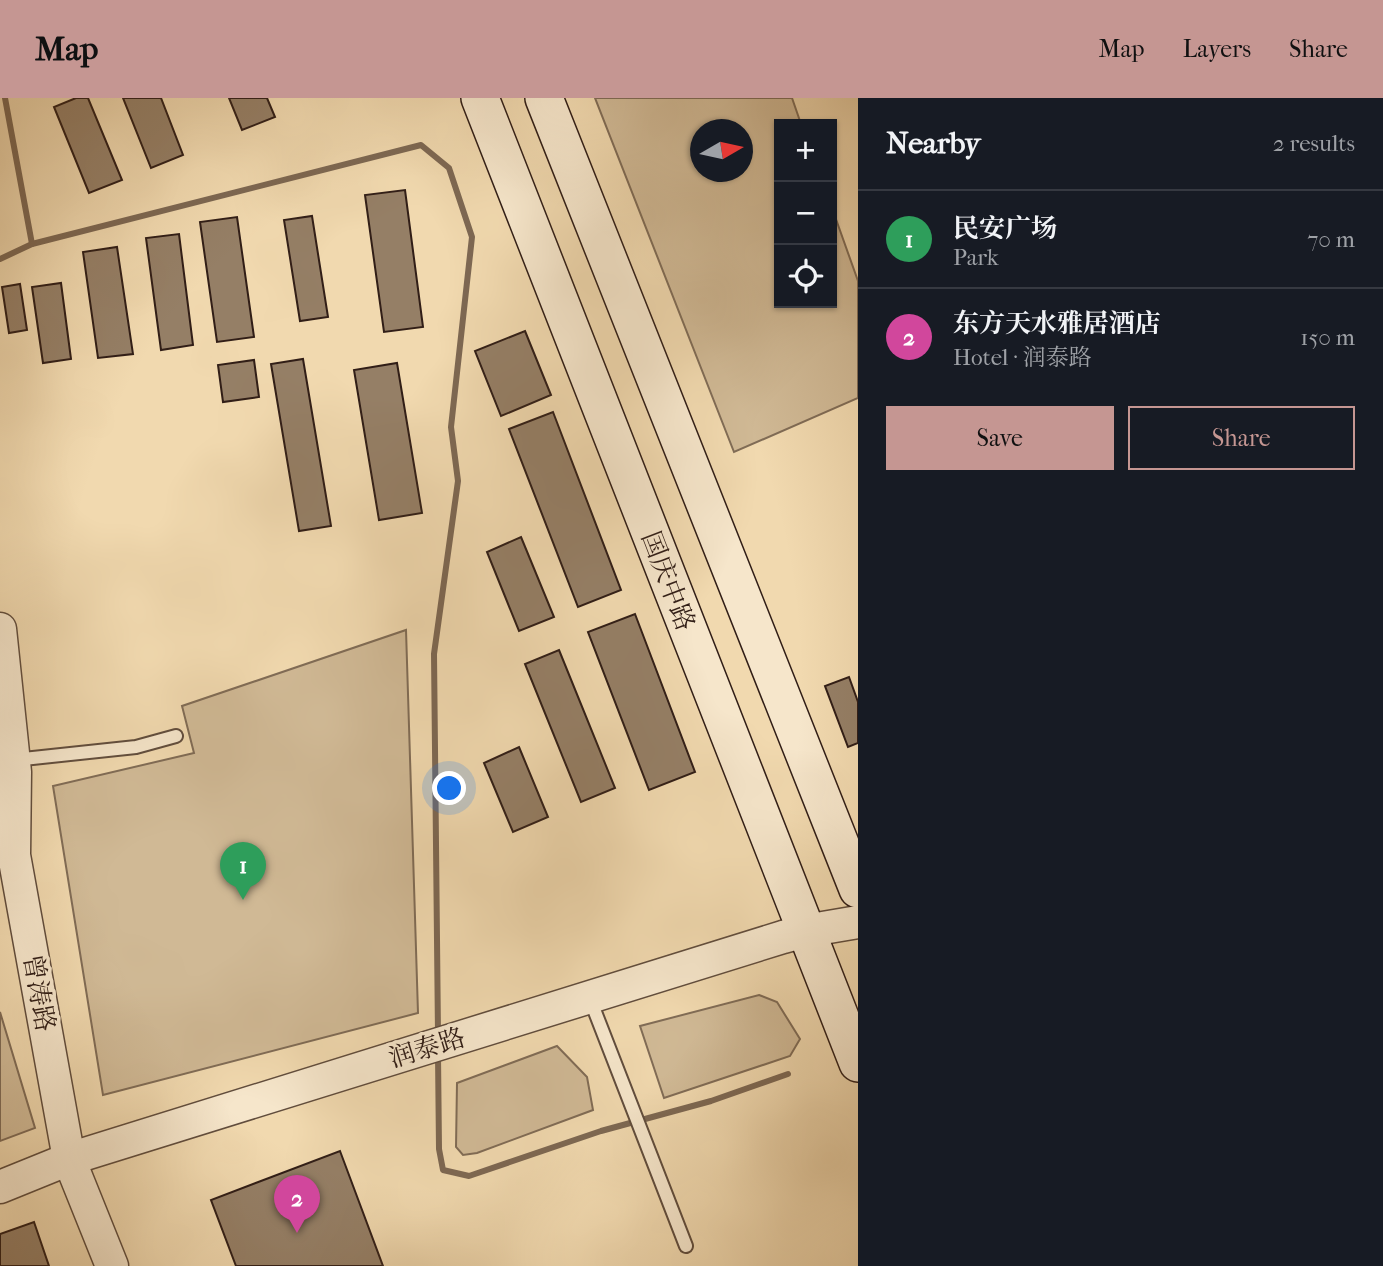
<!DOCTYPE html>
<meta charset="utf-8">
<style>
:root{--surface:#171b24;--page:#242831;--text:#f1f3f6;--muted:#9ea1a6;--line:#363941;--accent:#c59692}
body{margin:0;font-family:"IM FELL French Canon","Noto Serif SC",serif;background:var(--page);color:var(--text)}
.controls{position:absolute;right:21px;top:21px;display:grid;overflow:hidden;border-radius:0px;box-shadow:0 2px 5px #0004}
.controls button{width:63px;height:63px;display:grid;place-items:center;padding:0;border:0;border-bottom:2px solid var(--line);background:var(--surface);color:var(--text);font:35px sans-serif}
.compass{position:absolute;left:690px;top:21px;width:63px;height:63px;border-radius:50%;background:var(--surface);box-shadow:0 2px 5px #0004;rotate:81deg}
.you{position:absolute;left:450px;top:691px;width:24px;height:24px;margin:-18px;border:5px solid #fff;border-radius:50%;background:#1a73e8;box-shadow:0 0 0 10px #1a73e833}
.badge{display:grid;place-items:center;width:46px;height:46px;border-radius:50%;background:var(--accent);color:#fff;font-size:23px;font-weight:700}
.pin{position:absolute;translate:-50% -58px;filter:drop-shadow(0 2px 4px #0008)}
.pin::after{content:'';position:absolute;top:37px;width:24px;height:21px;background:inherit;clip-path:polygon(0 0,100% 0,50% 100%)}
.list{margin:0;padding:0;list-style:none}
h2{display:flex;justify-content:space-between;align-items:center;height:91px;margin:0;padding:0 28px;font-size:30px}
h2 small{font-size:23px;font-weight:400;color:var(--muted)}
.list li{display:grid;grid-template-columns:46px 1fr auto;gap:21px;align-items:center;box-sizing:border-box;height:98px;padding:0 28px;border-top:2px solid var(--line)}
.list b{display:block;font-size:26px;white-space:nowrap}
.list p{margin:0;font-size:23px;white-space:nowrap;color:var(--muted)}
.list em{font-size:23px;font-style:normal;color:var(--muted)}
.actions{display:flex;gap:14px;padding:21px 28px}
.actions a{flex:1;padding:16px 0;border:2px solid var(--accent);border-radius:0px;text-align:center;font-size:24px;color:var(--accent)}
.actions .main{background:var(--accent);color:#111}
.icon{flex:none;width:38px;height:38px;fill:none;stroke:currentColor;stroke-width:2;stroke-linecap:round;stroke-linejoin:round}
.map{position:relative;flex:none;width:858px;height:1168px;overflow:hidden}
header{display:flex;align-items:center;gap:42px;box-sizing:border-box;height:98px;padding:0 35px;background:var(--accent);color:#111}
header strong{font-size:33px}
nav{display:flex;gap:38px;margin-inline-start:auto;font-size:24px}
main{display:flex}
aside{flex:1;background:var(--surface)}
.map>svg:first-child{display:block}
.green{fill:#d0b995;stroke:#806c56;stroke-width:2;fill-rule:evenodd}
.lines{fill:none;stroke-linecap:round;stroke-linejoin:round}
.stream{stroke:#7d6853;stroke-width:6}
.building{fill:#957f66;stroke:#311e17;stroke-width:2}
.service-casing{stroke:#614d3d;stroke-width:16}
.tertiary-casing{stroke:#614d3d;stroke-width:35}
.secondary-casing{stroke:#311e17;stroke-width:40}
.service{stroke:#f6e6cb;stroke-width:12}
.tertiary{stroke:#f6e6cb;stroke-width:32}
.secondary{stroke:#f6e6cb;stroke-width:37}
.labels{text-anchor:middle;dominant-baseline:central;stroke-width:7;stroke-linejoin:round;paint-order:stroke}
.street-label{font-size:26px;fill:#311e17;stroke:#f6e6cb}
</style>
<header>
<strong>Map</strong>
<nav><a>Map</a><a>Layers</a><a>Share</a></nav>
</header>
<main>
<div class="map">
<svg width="858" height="1168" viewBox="0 0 858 1168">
<rect width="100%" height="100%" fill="#f1d9af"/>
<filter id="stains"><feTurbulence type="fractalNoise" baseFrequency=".00286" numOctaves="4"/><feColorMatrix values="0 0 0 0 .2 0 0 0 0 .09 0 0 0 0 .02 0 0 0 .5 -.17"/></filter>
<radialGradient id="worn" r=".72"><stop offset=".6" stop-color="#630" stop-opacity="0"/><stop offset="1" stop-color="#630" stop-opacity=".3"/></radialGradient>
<g class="green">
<path d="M595,0H792L801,26H779V205H832V110L858,183V300L734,354ZM701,32H743V74H701Z"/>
<polygon points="406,532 418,915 103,997 53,688 194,655 182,608"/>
<polygon points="759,897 777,904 800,941 790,958 664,1000 640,928"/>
<polygon points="0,914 35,1030 0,1043"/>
<polygon points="557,948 587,979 593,1012 477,1055 463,1057 456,1049 457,985"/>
</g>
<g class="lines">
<g class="stream">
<polyline points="5,0 32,146 421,47 449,70 472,139 451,329 458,383 434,556 438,936"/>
<polyline points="0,161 32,146"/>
<polyline points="438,957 439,1051 443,1072 469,1078 601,1033 711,1003 788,976"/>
</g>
</g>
<g class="building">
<polygon points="76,0 88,0 122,82 89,95 54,9"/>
<polygon points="123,0 161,0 183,57 151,70"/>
<polygon points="229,0 267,0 275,19 242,32"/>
<polygon points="405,92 423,229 384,234 365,97"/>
<polygon points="312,118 328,219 300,223 284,122"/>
<polygon points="237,119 254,239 217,244 200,124"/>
<polygon points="179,136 193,247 161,252 146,140"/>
<polygon points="117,149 133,256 98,260 83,154"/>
<polygon points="61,185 71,261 43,265 32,189"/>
<polygon points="20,186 27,232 9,235 2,189"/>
<polygon points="525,233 551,297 501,318 475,253"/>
<polygon points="303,261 331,428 299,433 271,266"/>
<polygon points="254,262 259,299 223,304 218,267"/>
<polygon points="397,265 422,415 379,422 354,272"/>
<polygon points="553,314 621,492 578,509 509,331"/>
<polygon points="521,439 554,519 519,533 487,454"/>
<polygon points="635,516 695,674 649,692 588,534"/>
<polygon points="559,552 615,690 581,704 525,566"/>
<polygon points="849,579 858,604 858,645 848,649 825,588"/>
<polygon points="519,649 548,719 513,734 484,665"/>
<polygon points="340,1053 383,1168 236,1168 211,1102"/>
<polygon points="34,1124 49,1168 0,1168 0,1136"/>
</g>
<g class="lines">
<defs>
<g id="service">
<polyline points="14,662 136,649 176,638"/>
<polyline points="590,901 686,1148"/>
</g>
<g id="tertiary">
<polyline points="0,531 15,674 14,757 69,1061 112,1168"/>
<polyline points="0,1089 69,1061 783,839 805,833 858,824"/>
</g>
<g id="secondary">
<polyline points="480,0 858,965"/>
<polyline points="544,0 858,791"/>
</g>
</defs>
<use href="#service" class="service-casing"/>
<use href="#tertiary" class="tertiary-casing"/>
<use href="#secondary" class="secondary-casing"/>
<use href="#service" class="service"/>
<use href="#tertiary" class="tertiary"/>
<use href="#secondary" class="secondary"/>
</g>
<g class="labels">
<g class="street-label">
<text transform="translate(668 483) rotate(69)">国庆中路</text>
<text transform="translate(39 895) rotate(80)">曾涛路</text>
<text transform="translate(427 950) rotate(-17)">润泰路</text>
</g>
</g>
<rect width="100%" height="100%" filter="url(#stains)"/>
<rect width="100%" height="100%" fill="url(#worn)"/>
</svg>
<div class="controls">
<button>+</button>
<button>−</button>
<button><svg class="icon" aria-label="locate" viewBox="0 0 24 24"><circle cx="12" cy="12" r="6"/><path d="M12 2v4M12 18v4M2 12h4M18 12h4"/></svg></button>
</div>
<svg class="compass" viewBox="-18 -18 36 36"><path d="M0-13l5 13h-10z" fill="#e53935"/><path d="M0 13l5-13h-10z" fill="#9ea1a6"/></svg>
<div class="you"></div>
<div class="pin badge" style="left:243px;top:802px;background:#2e9e5b">1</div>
<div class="pin badge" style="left:297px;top:1135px;background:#d1479c">2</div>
</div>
<aside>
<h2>Nearby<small>2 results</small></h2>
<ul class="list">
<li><span class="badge" style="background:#2e9e5b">1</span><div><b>民安广场</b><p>Park</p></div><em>70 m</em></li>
<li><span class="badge" style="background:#d1479c">2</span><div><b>东方天水雅居酒店</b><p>Hotel · 润泰路</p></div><em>150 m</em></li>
</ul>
<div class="actions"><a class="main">Save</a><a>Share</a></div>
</aside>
</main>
